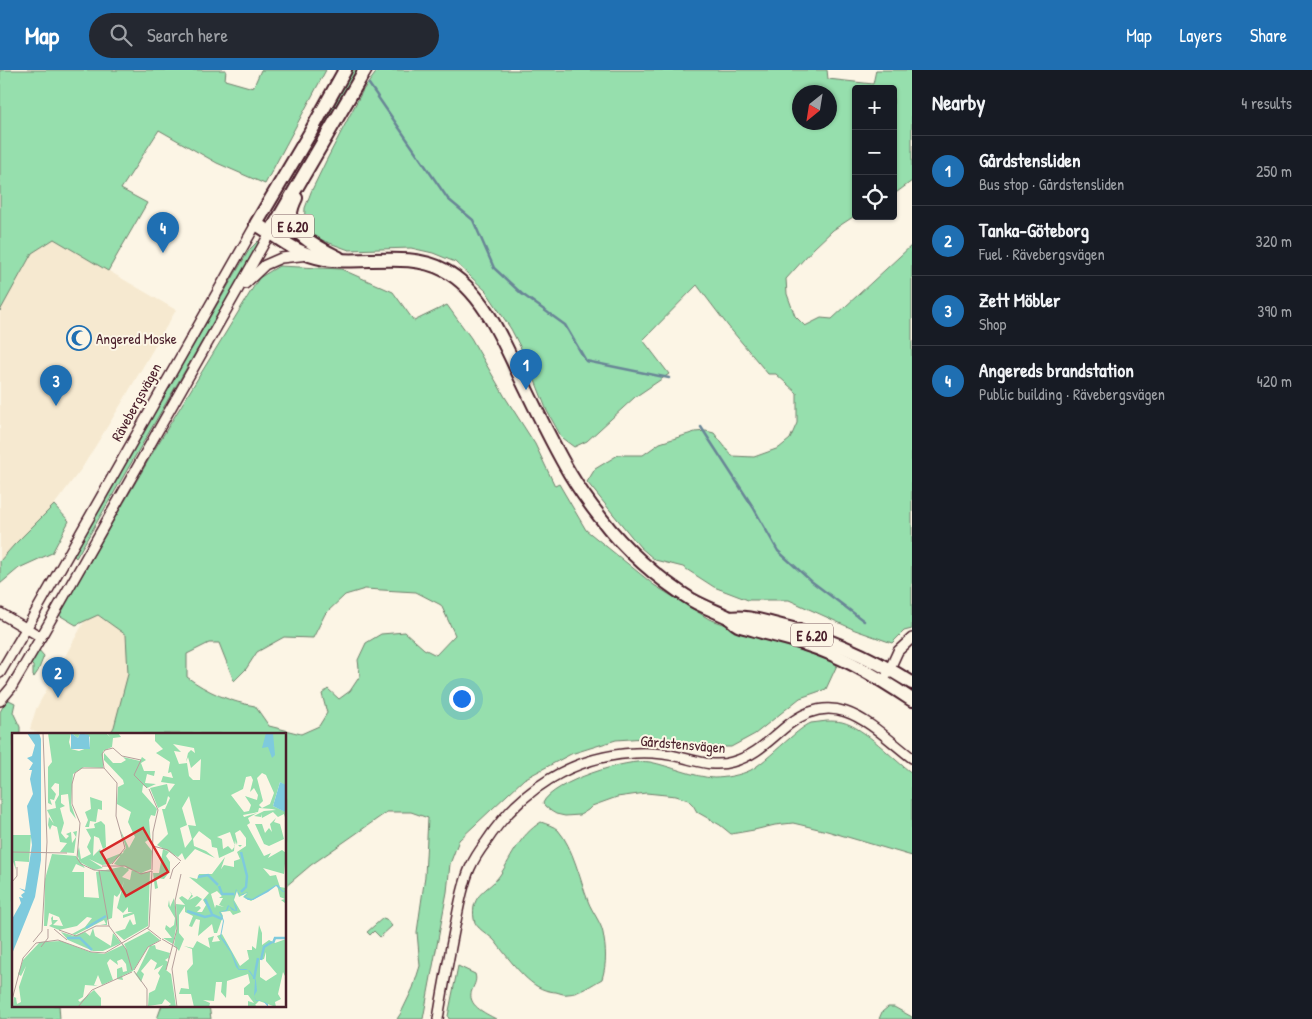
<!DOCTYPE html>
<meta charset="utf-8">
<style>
:root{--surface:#171b24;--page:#242831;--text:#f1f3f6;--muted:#9ea1a6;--line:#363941;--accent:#1f6fb2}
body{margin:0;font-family:"Patrick Hand",sans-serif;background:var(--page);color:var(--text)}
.controls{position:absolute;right:15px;top:15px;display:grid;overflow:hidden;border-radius:5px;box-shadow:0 1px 4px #0004}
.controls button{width:45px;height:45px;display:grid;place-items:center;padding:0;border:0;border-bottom:1px solid var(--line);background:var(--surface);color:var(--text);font:25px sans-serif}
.compass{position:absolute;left:792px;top:15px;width:45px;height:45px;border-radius:50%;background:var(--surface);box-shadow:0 1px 4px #0004;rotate:210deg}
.you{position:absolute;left:461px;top:628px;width:18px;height:18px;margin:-12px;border:4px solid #fff;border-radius:50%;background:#1a73e8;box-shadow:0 0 0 8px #1a73e833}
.badge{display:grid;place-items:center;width:32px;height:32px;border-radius:50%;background:var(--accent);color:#fff;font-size:16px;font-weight:700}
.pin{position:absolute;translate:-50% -41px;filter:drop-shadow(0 1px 2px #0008)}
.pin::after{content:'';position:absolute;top:26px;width:18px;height:15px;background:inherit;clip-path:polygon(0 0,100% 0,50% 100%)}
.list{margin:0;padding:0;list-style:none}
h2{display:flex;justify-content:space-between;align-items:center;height:65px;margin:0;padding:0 20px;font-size:21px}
h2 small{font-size:16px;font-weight:400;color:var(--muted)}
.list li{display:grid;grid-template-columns:32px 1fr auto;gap:15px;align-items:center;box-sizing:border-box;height:70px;padding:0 20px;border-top:1px solid var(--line)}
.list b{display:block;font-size:19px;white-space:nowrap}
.list p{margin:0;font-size:16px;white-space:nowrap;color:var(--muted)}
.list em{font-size:16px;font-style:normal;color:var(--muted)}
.icon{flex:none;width:28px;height:28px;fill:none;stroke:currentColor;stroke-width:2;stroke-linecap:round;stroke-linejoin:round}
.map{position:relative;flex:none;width:912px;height:949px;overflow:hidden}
header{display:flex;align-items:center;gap:30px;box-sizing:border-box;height:70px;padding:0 25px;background:var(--accent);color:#fff}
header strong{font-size:24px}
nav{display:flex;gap:28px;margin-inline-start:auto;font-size:18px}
.search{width:350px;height:45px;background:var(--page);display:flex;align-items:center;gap:12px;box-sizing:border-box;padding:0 18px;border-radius:28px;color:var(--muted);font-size:19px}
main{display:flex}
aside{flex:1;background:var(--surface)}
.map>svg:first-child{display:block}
.built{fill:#f6e9d0}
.green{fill:#96dfad;stroke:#707f6c;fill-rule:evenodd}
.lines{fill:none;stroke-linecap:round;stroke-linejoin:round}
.stream{stroke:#698696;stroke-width:2.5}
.tertiary-casing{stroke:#4a1f2b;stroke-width:12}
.trunk-casing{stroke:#4a1f2b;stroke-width:16}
.tertiary{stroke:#fcf5e5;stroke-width:9}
.trunk{stroke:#fcf5e5;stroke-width:12}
.labels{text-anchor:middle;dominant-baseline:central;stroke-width:4;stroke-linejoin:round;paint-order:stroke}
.shield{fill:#fcf5e5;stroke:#7f5f63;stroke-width:1}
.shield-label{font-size:14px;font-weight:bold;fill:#4a1f2b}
.poi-label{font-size:15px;fill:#4a1f2b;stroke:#fcf5e5;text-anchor:start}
.street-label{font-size:15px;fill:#4a1f2b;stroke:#fcf5e5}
.inset-river{fill:none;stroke:#7ecadd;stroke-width:2.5}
.inset-road{fill:none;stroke:#b59f9b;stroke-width:1}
.view{fill:#d62828;fill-opacity:0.15;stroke:#d62828;stroke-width:2.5}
.inset-edge{fill:none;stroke:#4a1f2b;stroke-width:2.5}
</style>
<header>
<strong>Map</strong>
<div class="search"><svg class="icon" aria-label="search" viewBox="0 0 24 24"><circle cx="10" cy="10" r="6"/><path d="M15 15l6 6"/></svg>Search here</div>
<nav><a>Map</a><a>Layers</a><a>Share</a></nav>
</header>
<main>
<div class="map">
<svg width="912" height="949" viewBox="0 0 912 949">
<rect width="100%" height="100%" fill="#fcf5e5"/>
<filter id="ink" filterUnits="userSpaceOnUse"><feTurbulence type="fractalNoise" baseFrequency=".02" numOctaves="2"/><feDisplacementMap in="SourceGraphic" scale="10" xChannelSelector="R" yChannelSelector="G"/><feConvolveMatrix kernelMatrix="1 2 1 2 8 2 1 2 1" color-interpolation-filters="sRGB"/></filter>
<g filter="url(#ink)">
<g class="built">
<polygon points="54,169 176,240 120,336 82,398 54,435 14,475 0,491 0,241 32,183"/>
<polygon points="90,541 129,565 129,611 113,664 39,664 30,659 36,639"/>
</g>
<g class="green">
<polygon points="0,0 226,0 225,10 253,18 261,0 326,0 265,114 217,93 159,60 121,119 147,133 108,201 54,169 32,183 0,241"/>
<polygon points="351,0 358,0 282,131 316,71 327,47"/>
<path d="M378,0H827L828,9L873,14L876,0H912V111L893,125V19H856V145L833,160L814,178L786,209L787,224L795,246L805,256L821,248L832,249L912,175V559L904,561L892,573L855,560L789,530H748L714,517L683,497L655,490L640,477L587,412L595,399L618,385H643L660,373L695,362L706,361L714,363L732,386L754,387L779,378L790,369L797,353V323L776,304H768L728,256L697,215L643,270L669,304L635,327L587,371L574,377L562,368L547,341L527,290L511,259L486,221L455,192L433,183L411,178L349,180L324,171L304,159L305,138L311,122L326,91L363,20ZM799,22H829V52H799Z"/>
<polygon points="258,171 259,173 233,218 76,488 74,486 77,476 104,428 249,180"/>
<path d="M279,196L341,199L393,222L414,251L447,235L471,268L505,327L535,374L555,416L559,414L586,460L654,515L709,549L838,593L826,619L800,628L755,664L731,677H698L645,668L616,670L571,684L524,709L459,770L450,794L447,822L423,949H397L401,943L413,918L420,896L417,862L425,806L428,748L411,742H387L311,795L285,817V664H110L114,657L128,604L126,565L98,545L76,555L59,545L156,377L259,208ZM365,519L416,522L441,535L455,565L436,585L424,579L405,562L381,564L366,573L358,590L360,606L350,621L339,629L328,619L322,624L327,643L319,656L301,664L269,656L255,636C231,632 207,622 187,607V584L209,573H219L234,611L246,599L257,582L284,567L313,568L325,544L345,525Z"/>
<polygon points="54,435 69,451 52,483 19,498 0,514 0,491 14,475"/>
<polygon points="38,579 44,586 38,601 34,607 33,606 33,596 29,592"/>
<polygon points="7,629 15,633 13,642 20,657 20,664 14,664 14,935 59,935 60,949 0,949 0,642"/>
<path d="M827,651C832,651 837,651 842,652C866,658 892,689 912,703V786L827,761L793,753L775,755L754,760L731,764L720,755L697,742L693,735L688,730L676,726L646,723L617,727L592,736L588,740L580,745L565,746L556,744L551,741L545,736L543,733C552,712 628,688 650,692C670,696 694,707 714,708C725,708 741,705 751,700C763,693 778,678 790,668C796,663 804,656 811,653C816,652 822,652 827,651Z"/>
<path d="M541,752C546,754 554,756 558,760C573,777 580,810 588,831C592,842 601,852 603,863C606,879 607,893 602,909C593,914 579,924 568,924C564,925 560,923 556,922C553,922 549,921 545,920C526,914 507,886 494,870C488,864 475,858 474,849C470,823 489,821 500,805C513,785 519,766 541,752Z"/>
<polygon points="383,848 386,849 392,856 380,867 374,861 370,865 367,862"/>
<path d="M458,896L475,904C477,910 475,913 472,920C466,935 485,943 496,949H449L448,946Z"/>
<polygon points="162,935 209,935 211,949 157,949"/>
<polygon points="888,937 894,937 912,947 912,949 879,949 882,942"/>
</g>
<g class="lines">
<g class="stream">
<polyline points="369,14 448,129 473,150 494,198 522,224 565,255 586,291 669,308"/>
<polyline points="701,357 753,437 778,481 811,511 864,551"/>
</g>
<defs>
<g id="tertiary">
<polyline points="245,214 265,195 281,188 309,185"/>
<polyline points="0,543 41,567"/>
<polyline points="0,603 26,559 256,154"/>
<polyline points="887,605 898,581 912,568"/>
<polyline points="0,631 11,618 41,567 270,163"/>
<path d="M438,949C443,918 449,887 455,856C459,837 462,816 470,798C474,789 480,780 486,772C520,720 572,686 635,683C651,682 668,684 684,688C700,692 715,697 732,692C757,685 769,670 788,655C838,615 873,658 912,688"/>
</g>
<g id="trunk">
<path d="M345,0L310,63L256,154C280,168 295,184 325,189C363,195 409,181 444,200C486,222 506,279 526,319C540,348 554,377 570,404C579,419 589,433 600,447C624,479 658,509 692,530C704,537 716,541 728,547C731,549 734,553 738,555C743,557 749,558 755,560C771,565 788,568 805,574C841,585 881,609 912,630"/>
<path d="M296,128C293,134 290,141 291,148C292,165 325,181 339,188"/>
<polyline points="270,163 365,0"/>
<path d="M729,548C745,546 758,550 774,554C824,566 869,586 912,613"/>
</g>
</defs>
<use href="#tertiary" class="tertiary-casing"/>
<use href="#trunk" class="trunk-casing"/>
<use href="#tertiary" class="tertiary"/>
<use href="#trunk" class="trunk"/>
</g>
</g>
<defs>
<symbol id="mosque-ring" viewBox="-11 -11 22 22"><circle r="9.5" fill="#fcf5e5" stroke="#1f6fb2" stroke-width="1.5"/><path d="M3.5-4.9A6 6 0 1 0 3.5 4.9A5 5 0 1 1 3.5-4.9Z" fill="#1f6fb2"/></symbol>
</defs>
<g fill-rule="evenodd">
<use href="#mosque-ring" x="65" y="254" width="28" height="28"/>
</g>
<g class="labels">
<g class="shield">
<rect x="272" y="144.5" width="42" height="23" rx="4"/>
<rect x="791" y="553.5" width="42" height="23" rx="4"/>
</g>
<g class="shield-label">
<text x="293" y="156">E 6.20</text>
<text x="812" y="565">E 6.20</text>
</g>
<g class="poi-label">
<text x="96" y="268">Angered Moske</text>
</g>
<g class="street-label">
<text transform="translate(136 332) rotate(-61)">Rävebergsvägen</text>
<text transform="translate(683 674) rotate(5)">Gårdstensvägen</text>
</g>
</g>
<g transform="translate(12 663)">
<rect width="274" height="274" fill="#fcf5e5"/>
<path d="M36,0H68L66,5L59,0L57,9L59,16L67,18L78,14V4L70,0H94L98,4L95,0H106L109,4L101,5L100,14L91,18V35L72,34L61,41L59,71L64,86L58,78L56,61L49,62V70L53,73L48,75L52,90L49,100L54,106L57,103L54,101L59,99L60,110L64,104L61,99L65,98L62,120L48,119L55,110L48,109L45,94L40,92L38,97L36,92L37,84L42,91L35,77L44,75L43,69L47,62V51L43,50L39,55L44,61L42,67L38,66L40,72L36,70V34L40,29ZM143,0H274V53L268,49L261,73L274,79V88L272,81L266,84L261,79L250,85L249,81V84L242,83L252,78L264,77L260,76L247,75L246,79L231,82L232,84L245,80L236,85L238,90L235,92L252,123L259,120L256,125L270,117L274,120L272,141L251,135L258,143L264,142L268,154L274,155L273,170L269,167L273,166L268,164L265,152L239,168L231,164L235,160L227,164L225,158L222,167L229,179L221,182L218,178L209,179L211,183L205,200H202L200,191L186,203L188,187L184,186L180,194L177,193L181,183L173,179V173L167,182V200L172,206L167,218L162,212L165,194L164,171L173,172L167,165L170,163L176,167L180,161L177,158L181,163L177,167L185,163L190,166L183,174L187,173L189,175L185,179H190L194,172L191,167L197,160L177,144L185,146L187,141H200L213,124L209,136L212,132L222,134V128L228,126L225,119L234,113V105L228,97L223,100L226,112H230L228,114L226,112L225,109L224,112L223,107L222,118L207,125L205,115L200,114L199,107L187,98L181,106L182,113L194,118L203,125L183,116L173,127L170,120L166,124L145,112L156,101L150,76H153L158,65L156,63L154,71L146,75L138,55L155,51L157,59L163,51L149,49L151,43L161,45L159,39L156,40L158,29L144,20L151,16L143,8ZM161,11L182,15L183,20L179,17L176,20L174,29L176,24L179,35L189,26L188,47H181L177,43L175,30L167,31L162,18L169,19ZM250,40L254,42L262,60L258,71L250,75L247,72L251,68L245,45ZM239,43L241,47L238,59L242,55L246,62L245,67L233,63L239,72L237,78L232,79L219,62L231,56L234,44ZM177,63L184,93L176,92L180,106L173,115L168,95L175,92L170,75ZM218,99L223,113L220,117L216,113L211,116L210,106L205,104ZM205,158L210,163L207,165H211L207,172L212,174L204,172L203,175L199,161ZM92,20L101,30H109L114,27L111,24L128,28L130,24L134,27L129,30L132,38H143L142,43L135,41L133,50L144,51L135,55L131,52L130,59L145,76L143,83L139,82L137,87L139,110L136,107L133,109L140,118L139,136L129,140L102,131L114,115L108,96L117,115L123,104L116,89L119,79L105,71L106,54L112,51L111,47L92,27ZM78,64L90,68V77L86,76L84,89L78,88L77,94H73L76,87L73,79L79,76ZM264,85L262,89L268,91L272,106L257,113L252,111L243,91H250L253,100L257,95L260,99L258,91ZM89,88L93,92L94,114L91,116L87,105L82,103L81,123L88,116L92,127L112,119L99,131L90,132L77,126L91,135L82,137L68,129L65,121L67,114L69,126L79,121L75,114L79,105L74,96L83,95L82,91ZM1,102H19L17,129L3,128L4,137L0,126ZM151,116L157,119L154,123L158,129V138L152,146L144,145L146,155L143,156L141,140H147ZM40,121L64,123L73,135L64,131L60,139H72V164L87,165L84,139L113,133L117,137L110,144L118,147L120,136L126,140L138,139L136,193L112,207L103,199L113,196L118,186L121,192L124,191L122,181L111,185V182L121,179H116V174L111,180L105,175L112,148L108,160L105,164L102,162L100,185L95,187V192H88L94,191L92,187L63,202L60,201L73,194L80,185L75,184L65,193L47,197L37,193L40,191L39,185L41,183V187H46L41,192L51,193L47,184L37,180L35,193H32L33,146ZM162,165L165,190L161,211L151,205H160L153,196L154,192L158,195L162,192L163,185L156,173L157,167L158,174ZM247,192L250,200V212L257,207L263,210L274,206V245L271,239L266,261L269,266L263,269L264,274L247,268L243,272L246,274L236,273V268L242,270L236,262H232V255L238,250L236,241L215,248L214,265L209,259L210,249H204L202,268L191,267L198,270L197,274H182L179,261H167L169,255L177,256L175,238L181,231L180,216L172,213L181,215L185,208L198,215L196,205L202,203L200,209L208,208L205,203L210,201L228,233L237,226L235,217H240V213L244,216ZM254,219V228L265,241L254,248L248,244V227L252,226ZM81,195L83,203L99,213L101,200L109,210L91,218H81L56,207L49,199L62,203L73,199L78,203ZM137,198L148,207L136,214L121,238L124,241L126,238L138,213L143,212L144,216L158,220L160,212L156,228V225L153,227L156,229L154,237L159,241L164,274H155L159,271L153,266L150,271L136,273L137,260L143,257L148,243L146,240L151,232L142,237L145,230L139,226L129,238L132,241L129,249L121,238L110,243L111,247L105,246V236L110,234L111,239L115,238L114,231L110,226L105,228L106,232L98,226L95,230L101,247L90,252L86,242L82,252L86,253L73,252L71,264L66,267L68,269L82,257L89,265V274H1L2,264L7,266L4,265L5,271L9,269L7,254L14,233L9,243L6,241L11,227L28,209L49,208L78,219L92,221L111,212L115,217L112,211Z" fill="#96dfad" fill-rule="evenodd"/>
<path d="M15,0H27L29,6V127L23,164L0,221V186L9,170L7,164L11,165L9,162L13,159L7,155L13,157L20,112L15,73L21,61L18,46L20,37H17L21,30L15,25L20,23L23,12ZM59,0L66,5L68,0L77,2L78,16H59ZM254,0H261L263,22L260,25L256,14L250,15ZM268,49L274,52L273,79L261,73ZM264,152H266L271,158H274L271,159L264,153L256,159L241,167H236L233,165L232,163L236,161L234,159L231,162H228L226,161L225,157L221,167L225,175V178H223L220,177L217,173L215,178L208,179L210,182L212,188L209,204L213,208L220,220L227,236H234L238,238L244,247L245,258L242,263L244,267L251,268L256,271V274L251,268H244L242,263L243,247L236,237H227L224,234L219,220L208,204L211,188L207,179L214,177L216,172L224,178L221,167L224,156L228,162L235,159L236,161L233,164L240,166Z" fill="#7ecadd"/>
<path class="inset-river" d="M186,144L196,142L206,152M207,153L210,161H222M229,159L234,154L235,143L229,119M193,166L200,181M175,178L193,184L201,182L210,186M74,195L94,183M55,205H68L80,217M261,210L263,205H274M249,227L252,214L260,209M242,246L246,225"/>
<path class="inset-road" d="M92,35L90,21L93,17L101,15L110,23L129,27L122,42L135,55M137,56L146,77L141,99L140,137M141,113L156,117L169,128M0,119L55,120M99,134L98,138L82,137L69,131L65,125L68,90L60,71V51L63,40L70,35H92L105,50L104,83L113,115L100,131M87,137L97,193L114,216L120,237M158,146L161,136L168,129M0,149L5,143V134M135,195L149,206M42,196L55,207M47,197L64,203L84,193H97M150,206L165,215L160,236L165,274M21,209L30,198L35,109L31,0M29,214L36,205V196M122,237L136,214L149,207M154,237L165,196L163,168L169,141M122,238L135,256V274M0,267L11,225L24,210L46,207L79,219L93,220L137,194L140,138L129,141L113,133H90M66,274L80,257L120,239"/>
<path class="view" d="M131,95L156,139L114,163L89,119Z"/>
<rect width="274" height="274" class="inset-edge"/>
</g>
</svg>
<div class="controls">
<button>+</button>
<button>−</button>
<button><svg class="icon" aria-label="locate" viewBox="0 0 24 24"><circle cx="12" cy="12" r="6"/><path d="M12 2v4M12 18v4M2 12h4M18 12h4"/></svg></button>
</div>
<svg class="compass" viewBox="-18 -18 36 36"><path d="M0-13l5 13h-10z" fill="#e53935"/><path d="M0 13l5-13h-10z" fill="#9ea1a6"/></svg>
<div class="you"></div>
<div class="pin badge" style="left:526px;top:320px">1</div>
<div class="pin badge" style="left:58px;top:628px">2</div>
<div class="pin badge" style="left:56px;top:336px">3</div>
<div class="pin badge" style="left:163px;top:183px">4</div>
</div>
<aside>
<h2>Nearby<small>4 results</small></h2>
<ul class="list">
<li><span class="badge">1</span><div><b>Gårdstensliden</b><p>Bus stop · Gårdstensliden</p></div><em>250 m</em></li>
<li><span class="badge">2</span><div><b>Tanka-Göteborg</b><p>Fuel · Rävebergsvägen</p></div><em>320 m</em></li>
<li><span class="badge">3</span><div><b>Zett Möbler</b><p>Shop</p></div><em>390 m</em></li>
<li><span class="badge">4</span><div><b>Angereds brandstation</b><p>Public building · Rävebergsvägen</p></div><em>420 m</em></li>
</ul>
</aside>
</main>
